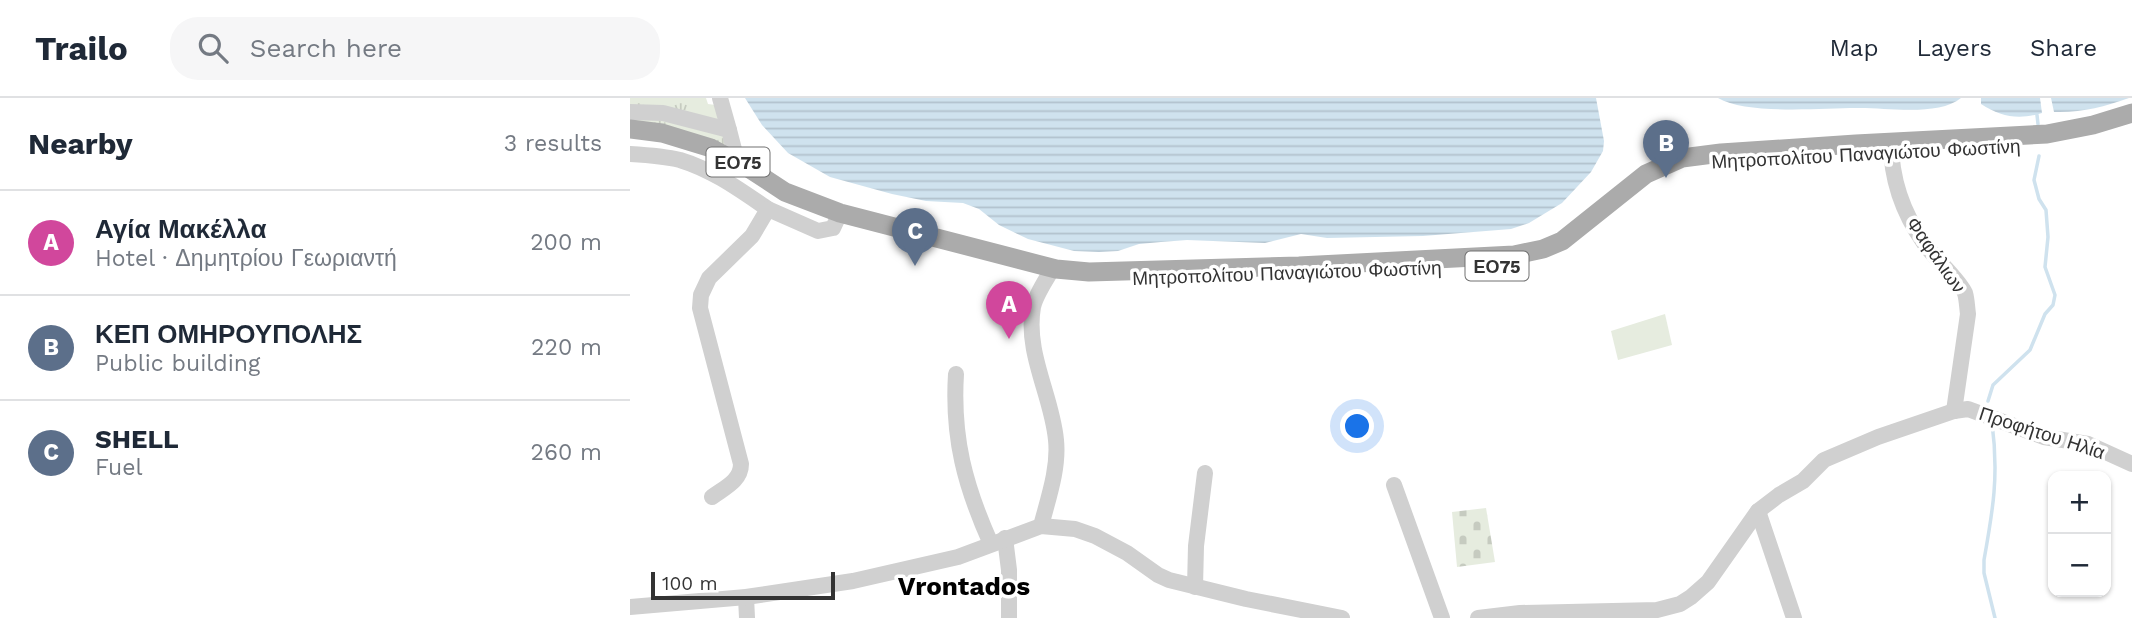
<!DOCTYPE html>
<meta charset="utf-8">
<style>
:root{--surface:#fff;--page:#f6f6f7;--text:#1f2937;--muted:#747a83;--line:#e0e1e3;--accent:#e63946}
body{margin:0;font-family:"Work Sans",sans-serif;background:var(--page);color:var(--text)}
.controls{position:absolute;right:21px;bottom:21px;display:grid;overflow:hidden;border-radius:14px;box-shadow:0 2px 5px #0004}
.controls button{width:63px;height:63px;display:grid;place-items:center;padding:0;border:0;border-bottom:2px solid var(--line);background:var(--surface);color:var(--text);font:35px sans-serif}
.scale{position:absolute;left:21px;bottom:18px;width:184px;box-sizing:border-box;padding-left:7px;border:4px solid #333;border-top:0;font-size:19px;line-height:24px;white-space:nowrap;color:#333;-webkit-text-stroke:5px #fff;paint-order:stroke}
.you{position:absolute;left:728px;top:329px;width:24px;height:24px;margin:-18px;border:5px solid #fff;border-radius:50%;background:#1a73e8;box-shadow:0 0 0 10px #1a73e833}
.badge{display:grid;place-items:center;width:46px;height:46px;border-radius:50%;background:var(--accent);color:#fff;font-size:23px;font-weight:700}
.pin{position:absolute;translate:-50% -58px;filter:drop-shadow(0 2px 4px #0008)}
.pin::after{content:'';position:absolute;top:37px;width:24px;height:21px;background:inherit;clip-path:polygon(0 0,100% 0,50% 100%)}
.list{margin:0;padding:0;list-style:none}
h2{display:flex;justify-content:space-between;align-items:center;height:91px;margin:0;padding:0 28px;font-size:30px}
h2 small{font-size:23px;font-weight:400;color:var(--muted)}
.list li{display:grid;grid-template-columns:46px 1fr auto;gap:21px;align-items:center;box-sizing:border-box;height:105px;padding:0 28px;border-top:2px solid var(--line)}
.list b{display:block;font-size:26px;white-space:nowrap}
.list p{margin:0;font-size:23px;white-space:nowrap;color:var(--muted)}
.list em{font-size:23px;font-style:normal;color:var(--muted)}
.icon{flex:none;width:38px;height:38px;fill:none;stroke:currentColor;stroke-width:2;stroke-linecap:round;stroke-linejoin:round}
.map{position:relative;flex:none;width:1502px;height:520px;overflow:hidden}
header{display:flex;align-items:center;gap:42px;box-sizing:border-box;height:98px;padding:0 35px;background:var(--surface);border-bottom:2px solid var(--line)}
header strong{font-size:33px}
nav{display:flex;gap:38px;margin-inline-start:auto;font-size:24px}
.search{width:490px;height:63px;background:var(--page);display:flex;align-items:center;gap:18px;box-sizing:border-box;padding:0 24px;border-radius:28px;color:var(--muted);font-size:26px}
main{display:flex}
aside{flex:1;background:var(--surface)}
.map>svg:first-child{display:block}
.cemetery{fill:url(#cemetery-stones)}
.park{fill:url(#park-tufts)}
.pitch{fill:#e6ecdf}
.water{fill:url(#water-rules)}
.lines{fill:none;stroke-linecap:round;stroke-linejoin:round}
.stream{stroke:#cfe2ee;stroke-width:3.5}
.minor{stroke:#d0d0d0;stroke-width:16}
.major{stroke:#ababab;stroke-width:19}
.labels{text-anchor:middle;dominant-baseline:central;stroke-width:7;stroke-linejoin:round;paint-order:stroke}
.shield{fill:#fff;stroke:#707070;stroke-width:2}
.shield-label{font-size:18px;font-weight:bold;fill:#333}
.street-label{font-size:19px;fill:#333;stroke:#fff}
.district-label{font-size:26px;font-weight:bold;fill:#000;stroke:#fff}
</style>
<header>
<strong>Trailo</strong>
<div class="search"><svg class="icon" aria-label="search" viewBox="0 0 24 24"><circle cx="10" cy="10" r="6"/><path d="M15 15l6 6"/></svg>Search here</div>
<nav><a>Map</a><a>Layers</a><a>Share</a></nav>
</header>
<main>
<aside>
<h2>Nearby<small>3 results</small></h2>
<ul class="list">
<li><span class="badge" style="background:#d1479c">A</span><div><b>Αγία Μακέλλα</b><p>Hotel · Δημητρίου Γεωριαντή</p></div><em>200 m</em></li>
<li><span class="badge" style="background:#5c6f8a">B</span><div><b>ΚΕΠ ΟΜΗΡΟΥΠΟΛΗΣ</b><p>Public building</p></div><em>220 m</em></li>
<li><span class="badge" style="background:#5c6f8a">C</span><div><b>SHELL</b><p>Fuel</p></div><em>260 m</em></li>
</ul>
</aside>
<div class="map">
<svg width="1502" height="520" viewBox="0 0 1502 520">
<defs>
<pattern id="cemetery-stones" width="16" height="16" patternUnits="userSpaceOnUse" patternTransform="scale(1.75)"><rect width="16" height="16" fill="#e6ecdf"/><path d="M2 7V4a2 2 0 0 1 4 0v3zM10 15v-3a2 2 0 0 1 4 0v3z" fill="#c6cbc0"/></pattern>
<pattern id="park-tufts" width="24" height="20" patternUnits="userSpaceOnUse" patternTransform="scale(1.75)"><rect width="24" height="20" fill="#e6ecdf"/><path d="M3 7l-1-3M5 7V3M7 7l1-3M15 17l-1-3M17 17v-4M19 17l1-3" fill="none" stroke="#c6cbc0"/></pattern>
<pattern id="water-rules" width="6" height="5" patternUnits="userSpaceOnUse" patternTransform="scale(1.75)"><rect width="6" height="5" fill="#cfe2ee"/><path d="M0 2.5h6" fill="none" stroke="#b2c2cd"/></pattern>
</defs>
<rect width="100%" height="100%" fill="#fff"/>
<polygon class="cemetery" points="856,410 865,464 827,469 822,414"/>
<polygon class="park" points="0,0 76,0 78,6 93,8 107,63 0,28"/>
<polygon class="pitch" points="1035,216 1042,247 988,262 981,233"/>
<g class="water">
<polygon points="115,0 966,0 974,43 973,53 961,74 932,105 899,125 881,131 793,138 697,140 671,136 635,145 557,142 531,144 509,146 488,153 469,154 444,153 398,141 369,127 349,111 333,105 296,103 262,96 200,79 158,55 132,27"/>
<path d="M1088,0H1331C1308,19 1254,9 1226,10C1191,10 1117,17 1088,0Z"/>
<path d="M1351,0H1410L1412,15C1389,22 1371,19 1351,6Z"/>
<path d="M1421,0H1499C1473,9 1451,15 1424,14Z"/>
</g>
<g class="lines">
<g class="stream">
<polyline points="1407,17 1408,26"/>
<polyline points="1358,303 1363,287 1400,252 1415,216 1423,207 1425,197 1415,169 1418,139 1416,112 1409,101 1404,82 1409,58"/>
<path d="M1362,325C1369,377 1363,412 1354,462V475L1365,520"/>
</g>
<g class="minor">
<polyline points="90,0 99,32"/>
<polyline points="0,14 33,15 99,32 107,63"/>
<path d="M1261,44C1261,81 1273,115 1294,145C1304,160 1329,181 1335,195C1337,202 1337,209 1338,216L1324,313"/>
<path d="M0,56C17,57 34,58 50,62C83,72 110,92 138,111"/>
<path d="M326,276C322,340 335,388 361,446"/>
<polyline points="764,387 812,520"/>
<path d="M82,399C94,390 111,383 111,366L70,210L71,197L79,180L122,138L138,111L188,133L203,130L210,115"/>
<polyline points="1128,413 1164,520"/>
<path d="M411,428C418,401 429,370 426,342C422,298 395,255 403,209C406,196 416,182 423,170"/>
<polyline points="375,440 379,472 379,520"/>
<polyline points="565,489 566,448 575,375"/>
<polyline points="116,499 117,520"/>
<polyline points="0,509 116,499 223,483 328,459 411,428 445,431 465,438 497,455 528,477 539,482 616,501 712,520"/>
<polyline points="848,520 890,515 1027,512 1050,506 1061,499 1078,484 1128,413 1149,397 1173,383 1194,362 1248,339 1324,313 1338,311 1414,339 1458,346 1502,366"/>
</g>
<polyline class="major" points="0,31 32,35 81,50 120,71 155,94 210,115 426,171 459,174 669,168 884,157 913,151 932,143 1016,76 1052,60 1091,55 1226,46 1417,36 1463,27 1502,15"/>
</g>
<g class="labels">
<g class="shield">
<rect x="76.5" y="49.5" width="63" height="29" rx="5"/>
<rect x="835.5" y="153.5" width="63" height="29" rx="5"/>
</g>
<g class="shield-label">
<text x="108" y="64">ΕΟ75</text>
<text x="867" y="168">ΕΟ75</text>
</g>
<g class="street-label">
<text transform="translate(1236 56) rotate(-3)">Μητροπολίτου Παναγιώτου Φωστίνη</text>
<text transform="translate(1306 157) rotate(55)">Φαφάλιων</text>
<text transform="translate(657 175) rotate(-2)">Μητροπολίτου Παναγιώτου Φωστίνη</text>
<text transform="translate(1412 335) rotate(18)">Προφήτου Ηλία</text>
</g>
<g class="district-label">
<text x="334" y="488">Vrontados</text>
</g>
</g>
</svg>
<div class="controls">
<button>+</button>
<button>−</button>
</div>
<div class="scale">100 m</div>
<div class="you"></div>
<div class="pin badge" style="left:379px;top:241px;background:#d1479c">A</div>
<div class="pin badge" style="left:1036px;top:80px;background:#5c6f8a">B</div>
<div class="pin badge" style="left:285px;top:168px;background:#5c6f8a">C</div>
</div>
</main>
